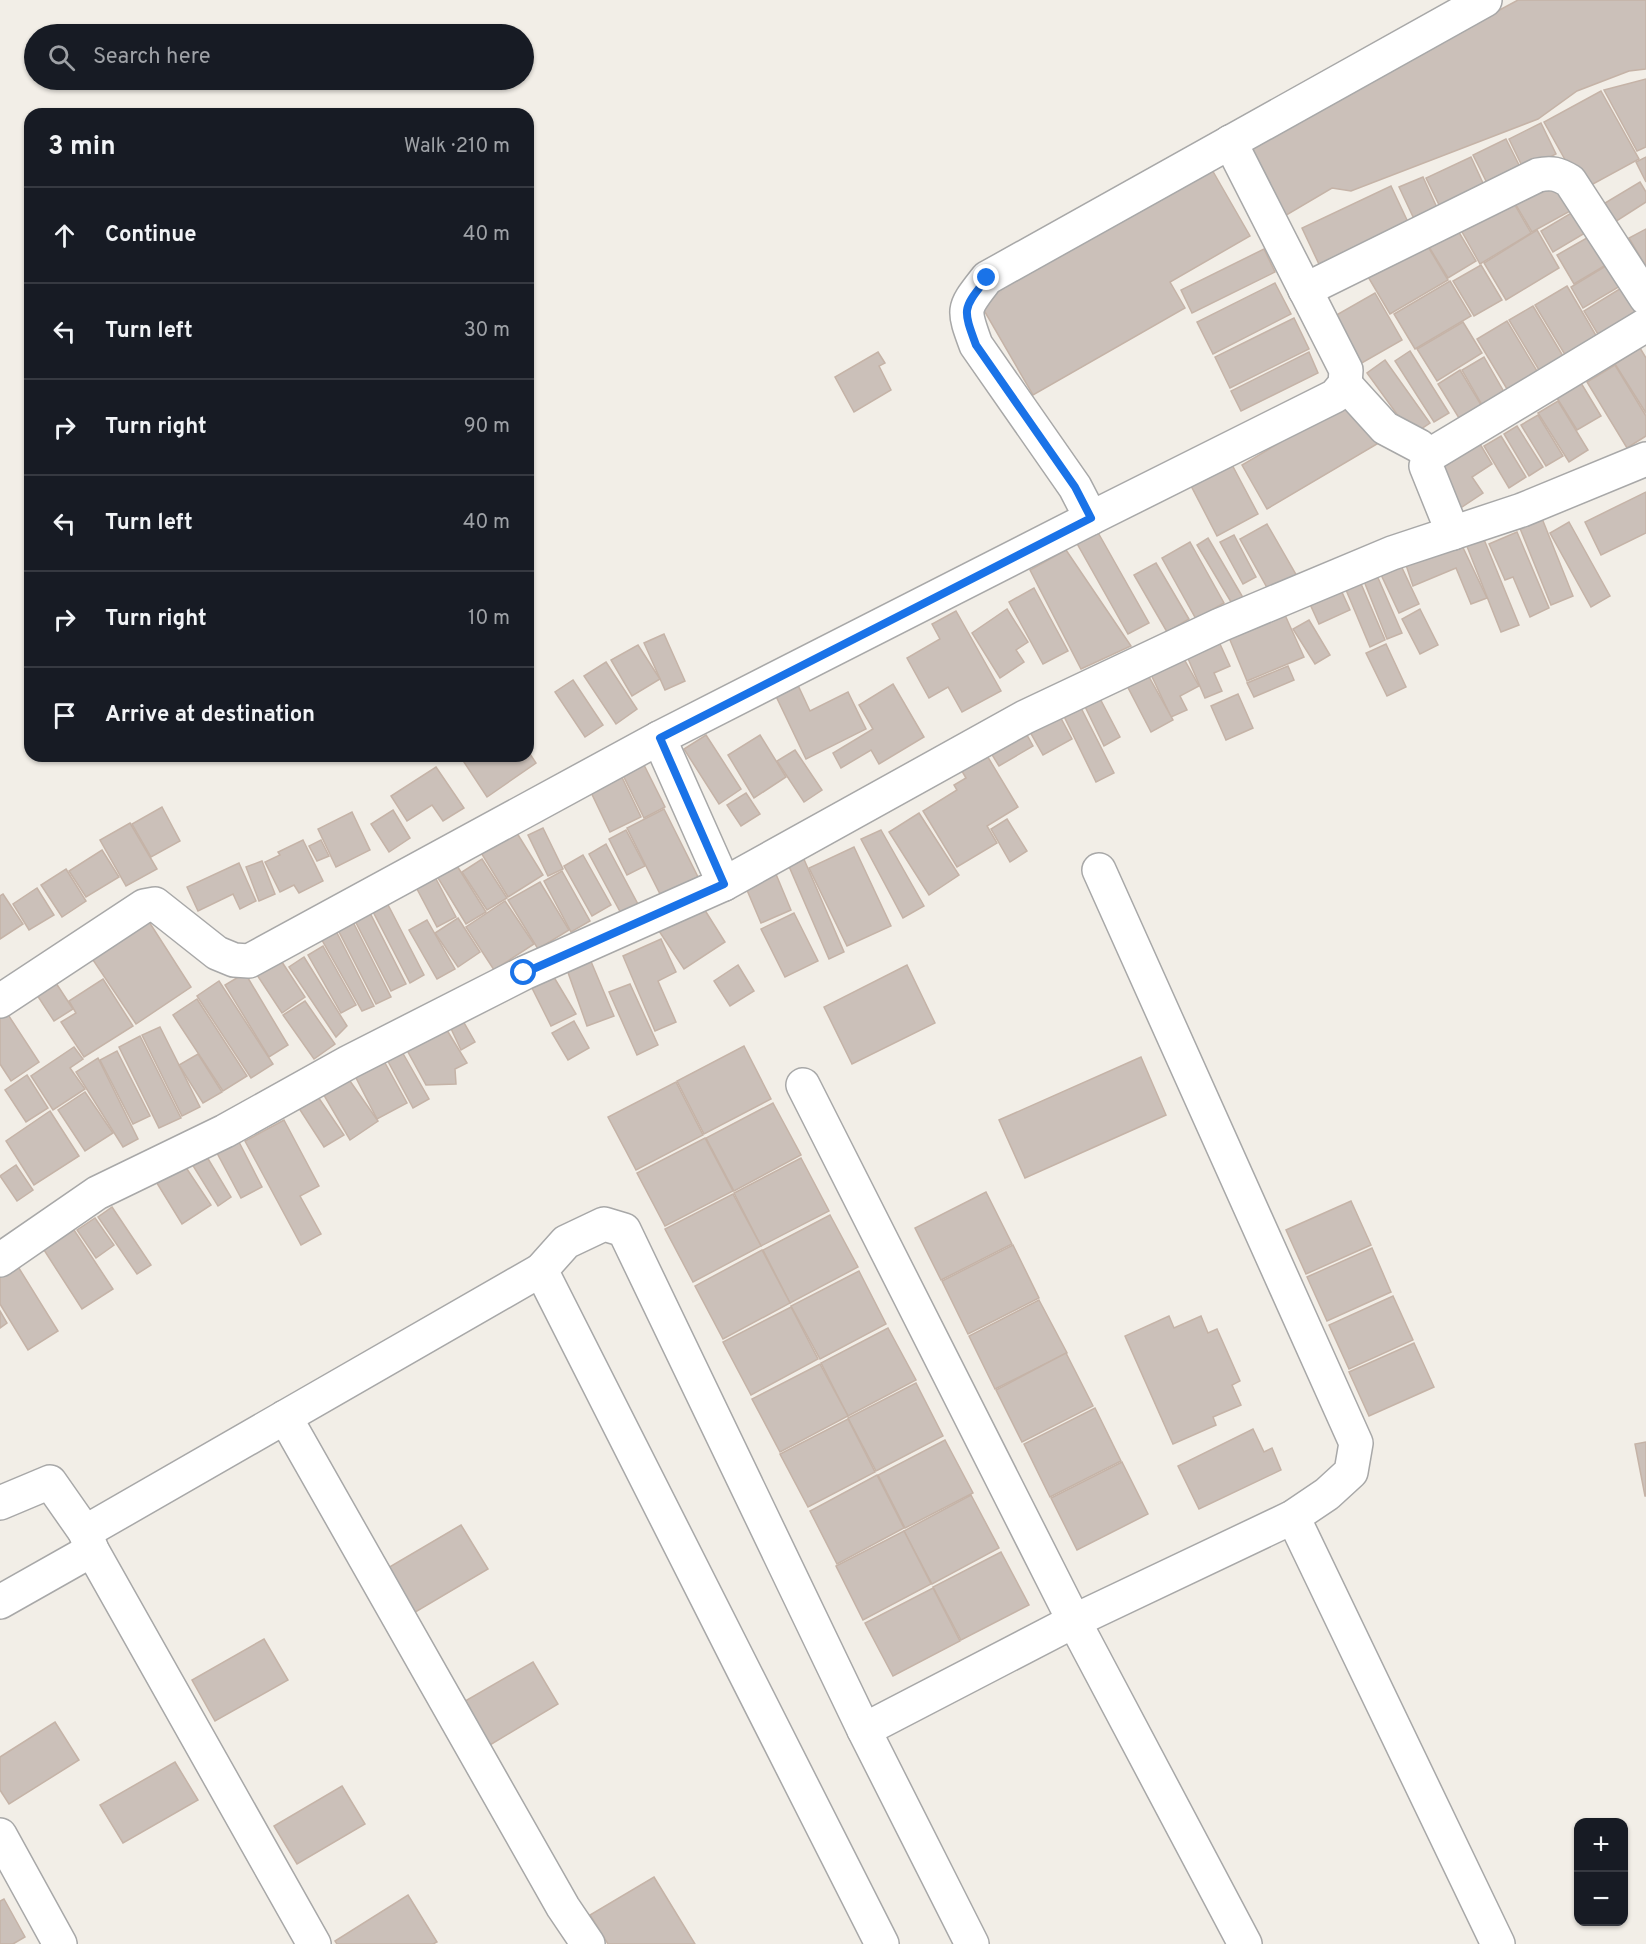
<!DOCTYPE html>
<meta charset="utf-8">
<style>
:root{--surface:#171b24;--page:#242831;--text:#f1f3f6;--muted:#9ea1a6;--line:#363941}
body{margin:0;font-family:Overpass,sans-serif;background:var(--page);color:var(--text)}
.controls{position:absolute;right:18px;bottom:18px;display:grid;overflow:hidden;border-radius:12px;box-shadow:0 2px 4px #0004}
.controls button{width:54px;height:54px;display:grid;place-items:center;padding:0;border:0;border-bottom:2px solid var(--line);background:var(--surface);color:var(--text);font:30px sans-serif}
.stop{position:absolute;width:18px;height:18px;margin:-14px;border:4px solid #1a73e8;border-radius:50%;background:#fff}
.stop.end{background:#1a73e8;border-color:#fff;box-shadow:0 2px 6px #0008}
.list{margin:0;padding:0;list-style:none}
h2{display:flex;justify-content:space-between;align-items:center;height:78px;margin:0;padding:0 24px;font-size:26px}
h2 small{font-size:20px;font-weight:400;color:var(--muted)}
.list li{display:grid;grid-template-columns:39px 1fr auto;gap:18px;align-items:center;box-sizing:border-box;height:96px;padding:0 24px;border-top:2px solid var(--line)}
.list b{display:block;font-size:22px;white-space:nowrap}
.list em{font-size:20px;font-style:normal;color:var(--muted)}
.icon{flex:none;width:33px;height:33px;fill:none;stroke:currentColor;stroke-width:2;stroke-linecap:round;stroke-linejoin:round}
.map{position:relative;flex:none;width:1646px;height:1944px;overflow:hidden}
.search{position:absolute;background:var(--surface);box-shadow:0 2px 4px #0004;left:24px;top:24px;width:510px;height:66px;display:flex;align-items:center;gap:15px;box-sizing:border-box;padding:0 21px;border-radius:33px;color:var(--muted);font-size:22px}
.panel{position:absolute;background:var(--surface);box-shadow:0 2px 4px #0004;left:24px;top:108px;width:510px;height:654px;border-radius:18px}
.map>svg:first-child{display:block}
.building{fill:#cbc0b9;stroke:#c5b3a7;stroke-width:1.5}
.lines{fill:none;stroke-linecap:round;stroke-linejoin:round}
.minor-casing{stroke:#a8a8a8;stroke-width:36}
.minor{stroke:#fff;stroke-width:33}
.route{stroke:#1a73e8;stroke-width:8}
</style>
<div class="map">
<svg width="1646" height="1944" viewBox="0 0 1646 1944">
<rect width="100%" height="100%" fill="#f2eee7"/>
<g class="building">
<polygon points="1518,0 1646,0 1646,69 1629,71 1577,91 1538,119 1351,191 1332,188 1278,220 1240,150"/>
<polygon points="1646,79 1646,147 1637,151 1604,90"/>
<polygon points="1601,91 1639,159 1582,190 1544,122"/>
<polygon points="1541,123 1556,154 1524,170 1509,139"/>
<polygon points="1506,139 1520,167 1487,183 1473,155"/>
<polygon points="1471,157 1488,194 1444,215 1426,178"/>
<polygon points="1646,157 1646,182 1636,162"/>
<polygon points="1211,168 1250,236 1170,282 1185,308 1033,395 978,300"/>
<polygon points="1423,177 1438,210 1415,221 1399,187"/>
<polygon points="1552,177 1572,210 1532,232 1513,200"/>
<polygon points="1640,182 1646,192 1646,202 1615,222 1605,203"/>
<polygon points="1391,186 1414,235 1325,277 1302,228"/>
<polygon points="1512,200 1531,233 1480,264 1461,230"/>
<polygon points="1573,212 1585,233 1553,252 1541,231"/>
<polygon points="1454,224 1476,261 1448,278 1426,242"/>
<polygon points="1646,229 1646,267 1629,238"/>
<polygon points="1537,230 1559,268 1506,300 1484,263"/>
<polygon points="1599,231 1616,259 1574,284 1557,255"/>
<polygon points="1421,235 1448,280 1390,314 1364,270"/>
<polygon points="1264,249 1275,272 1192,313 1181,290"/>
<polygon points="1614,261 1627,282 1583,308 1571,287"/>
<polygon points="1481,265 1502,300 1474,316 1453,281"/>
<polygon points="1450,281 1471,316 1415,349 1394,314"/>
<polygon points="1275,283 1291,314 1213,354 1197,322"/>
<polygon points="1626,285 1646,318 1605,346 1584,311"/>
<polygon points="1567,286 1601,344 1570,363 1535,305"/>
<polygon points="1375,293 1402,340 1353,368 1326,321"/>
<polygon points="1533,306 1569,366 1545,380 1509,320"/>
<polygon points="1294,318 1309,349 1230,388 1215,357"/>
<polygon points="1507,321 1543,381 1513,399 1477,339"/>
<polygon points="1463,322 1482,353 1437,381 1417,349"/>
<polygon points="1640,348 1646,358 1646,413 1615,364"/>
<polygon points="1410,351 1449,413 1434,422 1395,361"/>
<polygon points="878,352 885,363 879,366 891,390 854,412 835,377"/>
<polygon points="1309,352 1318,373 1241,411 1231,391"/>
<polygon points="1484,357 1511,404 1489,417 1462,370"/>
<polygon points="1385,360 1430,423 1412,435 1367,373"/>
<polygon points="1615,365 1646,416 1646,436 1627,448 1587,382"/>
<polygon points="1460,370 1489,418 1467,431 1438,384"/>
<polygon points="1581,383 1601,416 1577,430 1557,398"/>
<polygon points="1352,400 1377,444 1267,509 1242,465"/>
<polygon points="1558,401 1588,450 1569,462 1538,413"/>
<polygon points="1538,415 1563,456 1546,466 1521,425"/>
<polygon points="1517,426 1543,467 1529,476 1504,434"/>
<polygon points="1501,436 1526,477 1509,488 1484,446"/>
<polygon points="1480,444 1492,464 1472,477 1483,493 1456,511 1432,474"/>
<polygon points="1229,459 1258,514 1217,536 1188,480"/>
<polygon points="1646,492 1646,533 1601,555 1585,522"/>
<polygon points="1541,516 1573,596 1551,605 1519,526"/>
<polygon points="1569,522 1610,596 1591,607 1550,533"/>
<polygon points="1267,524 1298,578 1270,593 1240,539"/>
<polygon points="1096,529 1149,623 1128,634 1075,540"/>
<polygon points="1517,532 1549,608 1530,617 1513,577 1505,580 1489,544"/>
<polygon points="1234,535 1256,577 1243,584 1220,542"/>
<polygon points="1458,537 1487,598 1471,604 1456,568 1413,586 1403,556"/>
<polygon points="1483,537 1519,625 1501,632 1466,544"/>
<polygon points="1208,538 1245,601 1234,607 1197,545"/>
<polygon points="1190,542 1224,603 1196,619 1162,558"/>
<polygon points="1066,550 1131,646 1081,669 1030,570"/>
<polygon points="1396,555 1419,604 1399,613 1376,564"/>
<polygon points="1156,563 1189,619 1167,632 1134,575"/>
<polygon points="1372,564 1402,633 1387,639 1360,571"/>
<polygon points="1356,572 1385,640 1370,647 1341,578"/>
<polygon points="1336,579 1350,610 1319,624 1305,593"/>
<polygon points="1034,588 1068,651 1043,664 1009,602"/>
<polygon points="1280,604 1304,657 1247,681 1225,628"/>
<polygon points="1007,609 1028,642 1016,650 1024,662 1000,678 972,633"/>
<polygon points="1420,609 1438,645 1420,654 1402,619"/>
<polygon points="956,611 1001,691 962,712 948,687 929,698 907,658 940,639 932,624"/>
<polygon points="1309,620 1330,655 1315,664 1293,629"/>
<polygon points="1215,633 1230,666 1214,673 1222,691 1205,698 1183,647"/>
<polygon points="664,634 685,681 665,690 644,643"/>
<polygon points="1386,644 1406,687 1387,696 1366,653"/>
<polygon points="638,645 660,679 632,696 611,660"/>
<polygon points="1179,650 1199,686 1180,696 1187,710 1171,717 1146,664"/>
<polygon points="606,662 637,709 616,724 584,676"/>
<polygon points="1143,666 1173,720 1151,732 1122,676"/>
<polygon points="1288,666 1294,680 1254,697 1247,683"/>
<polygon points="573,680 603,725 585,737 555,692"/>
<polygon points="796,681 810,711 848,692 866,729 806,759 774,692"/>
<polygon points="893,684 924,737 879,764 871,750 841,768 833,753 873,729 859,705"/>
<polygon points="1095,689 1120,737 1104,746 1080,696"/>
<polygon points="1238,694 1253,728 1226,740 1211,706"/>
<polygon points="1076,698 1114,773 1096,782 1059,706"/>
<polygon points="1055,707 1072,739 1043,755 1025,723"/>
<polygon points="1021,724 1033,746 999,766 986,745"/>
<polygon points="706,735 741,789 719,804 684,749"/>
<polygon points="760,735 786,777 754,798 728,755"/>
<polygon points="980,744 1018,807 987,826 997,843 957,867 923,811 957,790 954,785 966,778 955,759"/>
<polygon points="795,750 822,790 804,802 777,761"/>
<polygon points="528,751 536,763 487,797 460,756 528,756"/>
<polygon points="641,759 665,807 644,818 620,769"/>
<polygon points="436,767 464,808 443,821 432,805 407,821 391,796"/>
<polygon points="618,769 641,817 610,832 587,784"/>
<polygon points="746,793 760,814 741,826 727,805"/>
<polygon points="162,807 180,841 151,857 132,824"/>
<polygon points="664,809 698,877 661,896 627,828"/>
<polygon points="393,810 410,838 389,852 371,824"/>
<polygon points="352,812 370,850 336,867 318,829"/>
<polygon points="919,813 959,875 929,895 889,832"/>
<polygon points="1007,819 1027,851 1010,862 991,829"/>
<polygon points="130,823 157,869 126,886 100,840"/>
<polygon points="543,828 563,869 548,876 528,835"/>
<polygon points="515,830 543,875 508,897 480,851"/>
<polygon points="626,830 645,866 627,875 609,839"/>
<polygon points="881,830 924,906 903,918 861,839"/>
<polygon points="303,840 323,881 299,893 294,885 280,892 265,862 280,855 278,852"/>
<polygon points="321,840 329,856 317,861 309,846"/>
<polygon points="606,844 640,908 623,917 589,854"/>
<polygon points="854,847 891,926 847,946 809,868"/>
<polygon points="102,850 119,877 86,897 69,871"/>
<polygon points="583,855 611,905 592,916 564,866"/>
<polygon points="803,857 844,952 829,959 788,864"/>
<polygon points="482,859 507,898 487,910 462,872"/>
<polygon points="262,861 275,894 259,901 246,867"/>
<polygon points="454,861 486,912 466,924 435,873"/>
<polygon points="239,863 256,901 240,909 233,894 198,911 187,887"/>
<polygon points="773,867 791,910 761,923 744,883"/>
<polygon points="66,869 86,901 62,917 41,885"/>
<polygon points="562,871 590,921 571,932 544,881"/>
<polygon points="435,877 456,917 437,927 416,887"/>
<polygon points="540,882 569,930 538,949 508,900"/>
<polygon points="37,888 54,915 29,930 13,904"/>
<polygon points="3,894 23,924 0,939 0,896"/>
<polygon points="383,895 424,975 410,983 368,902"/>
<polygon points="505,901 534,944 494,970 466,927"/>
<polygon points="365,903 406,984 391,991 350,911"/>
<polygon points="701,904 725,942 684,969 659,931"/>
<polygon points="794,913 818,961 785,977 761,929"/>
<polygon points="144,914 191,987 136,1024 87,951"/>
<polygon points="350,916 391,997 376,1004 335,924"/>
<polygon points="458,918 480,952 458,967 435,933"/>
<polygon points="427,920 455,969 437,979 409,930"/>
<polygon points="333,925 374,1006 362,1011 318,933"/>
<polygon points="661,939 676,972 658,981 676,1022 655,1031 623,956"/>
<polygon points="323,946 356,1005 341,1013 308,955"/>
<polygon points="587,952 614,1016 587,1026 565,964"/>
<polygon points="304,957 347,1026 336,1037 289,967"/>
<polygon points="280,959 305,997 282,1013 257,975"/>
<polygon points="738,965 754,991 730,1006 714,981"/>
<polygon points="907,965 935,1023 852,1064 824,1007"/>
<polygon points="549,969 576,1014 551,1026 528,980"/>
<polygon points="245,973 288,1045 269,1057 225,985"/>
<polygon points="103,979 133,1026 84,1057 61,1022 76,1013 69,1001"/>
<polygon points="54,980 73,1009 54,1021 35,992"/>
<polygon points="219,981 273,1064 251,1078 197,996"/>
<polygon points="630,984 658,1045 637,1055 609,992"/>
<polygon points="197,999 247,1076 223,1091 173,1015"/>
<polygon points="305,1001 335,1044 314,1059 283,1015"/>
<polygon points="5,1010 39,1062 11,1081 0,1064 0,1014"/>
<polygon points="459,1014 475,1042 461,1050 446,1018"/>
<polygon points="574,1021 589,1048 568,1060 552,1033"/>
<polygon points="442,1022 467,1063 455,1069 456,1084 426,1085 402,1041"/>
<polygon points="160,1027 200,1107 182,1116 142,1035"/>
<polygon points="140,1036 181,1118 159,1128 119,1047"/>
<polygon points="397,1043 429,1099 413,1108 383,1052"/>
<polygon points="744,1046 771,1099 704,1134 677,1081"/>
<polygon points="74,1047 83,1059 70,1068 85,1089 53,1110 31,1076"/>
<polygon points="117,1051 150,1116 133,1124 100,1060"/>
<polygon points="379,1052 407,1103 377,1119 350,1066"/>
<polygon points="198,1054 222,1092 203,1103 179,1065"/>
<polygon points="1141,1057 1166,1115 1025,1178 999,1120"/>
<polygon points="98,1058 138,1139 123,1147 76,1072"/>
<polygon points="343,1071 378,1121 350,1140 318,1085"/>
<polygon points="27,1075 48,1108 26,1122 5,1090"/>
<polygon points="676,1082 703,1135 636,1170 608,1117"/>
<polygon points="312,1088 344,1135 324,1147 293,1099"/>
<polygon points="85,1092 113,1133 85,1151 58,1110"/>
<polygon points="773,1103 801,1155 734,1191 706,1138"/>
<polygon points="50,1111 79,1156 34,1185 6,1141"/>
<polygon points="284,1120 319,1186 300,1196 321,1234 301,1245 245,1141"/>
<polygon points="705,1138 733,1191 665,1226 637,1173"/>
<polygon points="239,1142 262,1187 241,1198 217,1153"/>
<polygon points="201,1147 231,1197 218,1206 187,1156"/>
<polygon points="801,1158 829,1211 761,1246 734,1193"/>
<polygon points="181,1160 211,1205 182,1224 152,1175"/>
<polygon points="16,1165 33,1190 17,1201 0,1176"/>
<polygon points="986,1192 1012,1244 941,1280 915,1228"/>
<polygon points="733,1194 761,1246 693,1282 665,1229"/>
<polygon points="1351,1201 1371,1245 1306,1274 1286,1230"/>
<polygon points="112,1207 151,1265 137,1274 98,1217"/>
<polygon points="830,1215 858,1267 790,1303 763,1250"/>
<polygon points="95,1218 114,1245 96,1258 77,1230"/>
<polygon points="74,1230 113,1289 82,1309 44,1250"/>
<polygon points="1013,1245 1039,1298 968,1334 942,1281"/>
<polygon points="1372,1248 1391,1292 1327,1321 1307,1277"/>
<polygon points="762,1250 790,1303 723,1339 695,1286"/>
<polygon points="17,1265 58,1331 28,1350 0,1304 0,1276"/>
<polygon points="859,1271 886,1324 820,1359 791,1306"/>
<polygon points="1393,1296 1413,1340 1349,1369 1329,1325"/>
<polygon points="1039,1300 1067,1353 995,1389 969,1336"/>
<polygon points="791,1307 818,1359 751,1395 723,1342"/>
<polygon points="0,1311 7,1323 0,1328"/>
<polygon points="1169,1316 1174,1328 1201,1316 1208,1333 1217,1329 1240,1381 1232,1385 1241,1405 1213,1417 1216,1425 1173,1444 1125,1336"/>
<polygon points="888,1328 916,1380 848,1416 821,1363"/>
<polygon points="1414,1343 1434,1387 1369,1416 1349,1372"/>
<polygon points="1066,1353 1093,1406 1022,1442 996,1390"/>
<polygon points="820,1364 848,1416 780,1452 752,1399"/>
<polygon points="916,1383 943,1436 876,1471 848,1418"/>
<polygon points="1095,1408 1121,1461 1050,1497 1024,1444"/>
<polygon points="848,1419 875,1472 808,1507 780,1454"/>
<polygon points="1253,1429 1264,1452 1272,1448 1281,1470 1199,1509 1178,1466"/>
<polygon points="945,1440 973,1493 905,1528 878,1475"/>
<polygon points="1646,1442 1646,1496 1645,1496 1635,1444"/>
<polygon points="1122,1462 1148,1514 1077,1550 1051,1498"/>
<polygon points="877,1475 904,1528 837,1564 810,1511"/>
<polygon points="971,1495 999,1548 932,1584 904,1531"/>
<polygon points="461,1525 488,1569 407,1617 381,1572"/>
<polygon points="904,1531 931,1584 863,1620 836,1566"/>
<polygon points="1001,1552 1029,1605 961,1640 933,1587"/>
<polygon points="933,1588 960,1641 893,1676 865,1623"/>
<polygon points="264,1639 288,1680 215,1721 192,1680"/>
<polygon points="533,1662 558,1704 485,1748 460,1704"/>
<polygon points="55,1722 79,1760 9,1804 0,1790 0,1757"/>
<polygon points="175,1762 198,1800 123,1843 100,1805"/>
<polygon points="342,1786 365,1824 297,1864 274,1826"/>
<polygon points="654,1877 695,1944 608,1944 590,1915"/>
<polygon points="408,1895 437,1942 433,1944 337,1944 335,1941"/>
<polygon points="4,1899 25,1937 13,1944 0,1944 0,1901"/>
</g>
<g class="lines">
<defs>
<g id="minor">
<path d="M1305,290L1538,175C1552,172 1558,174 1570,181L1646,298"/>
<polyline points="1345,384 1385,428 1419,446 1430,455"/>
<polyline points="1091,518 1335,396 1345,384 1346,370 1230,142"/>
<polyline points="1453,533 1426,466 1430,455 1646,325"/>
<polyline points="724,884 1025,717 1220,625 1392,553 1522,510 1646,459"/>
<path d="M0,1001L144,906L155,904L217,953L234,960L249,961L659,738L1091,518L1075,487L976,345C962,307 963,309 987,278L1485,0"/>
<polyline points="803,1085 1074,1621 1245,1944"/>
<polyline points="0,1260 97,1193 225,1131 349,1062 524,973 724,884 659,738"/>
<polyline points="285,1417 563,1907 588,1944"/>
<polyline points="0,1503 50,1482 85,1532 541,1270"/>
<polyline points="1293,1517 1498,1944"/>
<polyline points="85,1532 92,1550 314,1944"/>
<polyline points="0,1602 92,1550"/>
<polyline points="864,1730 1074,1621 1293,1517 1327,1494 1351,1472 1356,1443 1099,870"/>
<polyline points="0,1835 60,1944"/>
<polyline points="882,1944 541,1270 566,1242 604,1224 624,1230 864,1730 972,1944"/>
</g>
</defs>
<use href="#minor" class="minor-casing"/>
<use href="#minor" class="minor"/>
</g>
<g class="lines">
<path class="route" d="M524,973L724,884L660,738L1091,518L1075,487L976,345C962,307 963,309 987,278"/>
</g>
</svg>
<div class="controls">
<button>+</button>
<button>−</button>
</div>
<div class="stop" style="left:524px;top:973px"></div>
<div class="stop end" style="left:987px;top:278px"></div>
<div class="search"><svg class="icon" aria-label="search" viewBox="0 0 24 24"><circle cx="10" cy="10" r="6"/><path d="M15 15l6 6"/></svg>Search here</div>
<section class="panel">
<h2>3 min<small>Walk · 210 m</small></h2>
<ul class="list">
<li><svg class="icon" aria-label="ahead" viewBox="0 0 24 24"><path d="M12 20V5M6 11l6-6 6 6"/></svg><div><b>Continue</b></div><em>40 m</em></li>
<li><svg class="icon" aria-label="left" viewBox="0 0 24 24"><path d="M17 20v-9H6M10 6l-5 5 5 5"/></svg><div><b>Turn left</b></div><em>30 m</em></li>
<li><svg class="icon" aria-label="right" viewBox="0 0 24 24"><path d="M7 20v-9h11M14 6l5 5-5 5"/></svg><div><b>Turn right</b></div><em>90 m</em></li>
<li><svg class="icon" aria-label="left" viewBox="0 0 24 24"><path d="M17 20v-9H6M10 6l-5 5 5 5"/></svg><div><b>Turn left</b></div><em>40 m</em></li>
<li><svg class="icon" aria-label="right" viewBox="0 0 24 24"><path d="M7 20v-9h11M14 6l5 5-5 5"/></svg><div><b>Turn right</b></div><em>10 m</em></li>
<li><svg class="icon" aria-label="arrive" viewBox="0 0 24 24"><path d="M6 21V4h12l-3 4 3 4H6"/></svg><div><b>Arrive at destination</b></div></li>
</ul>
</section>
</div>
